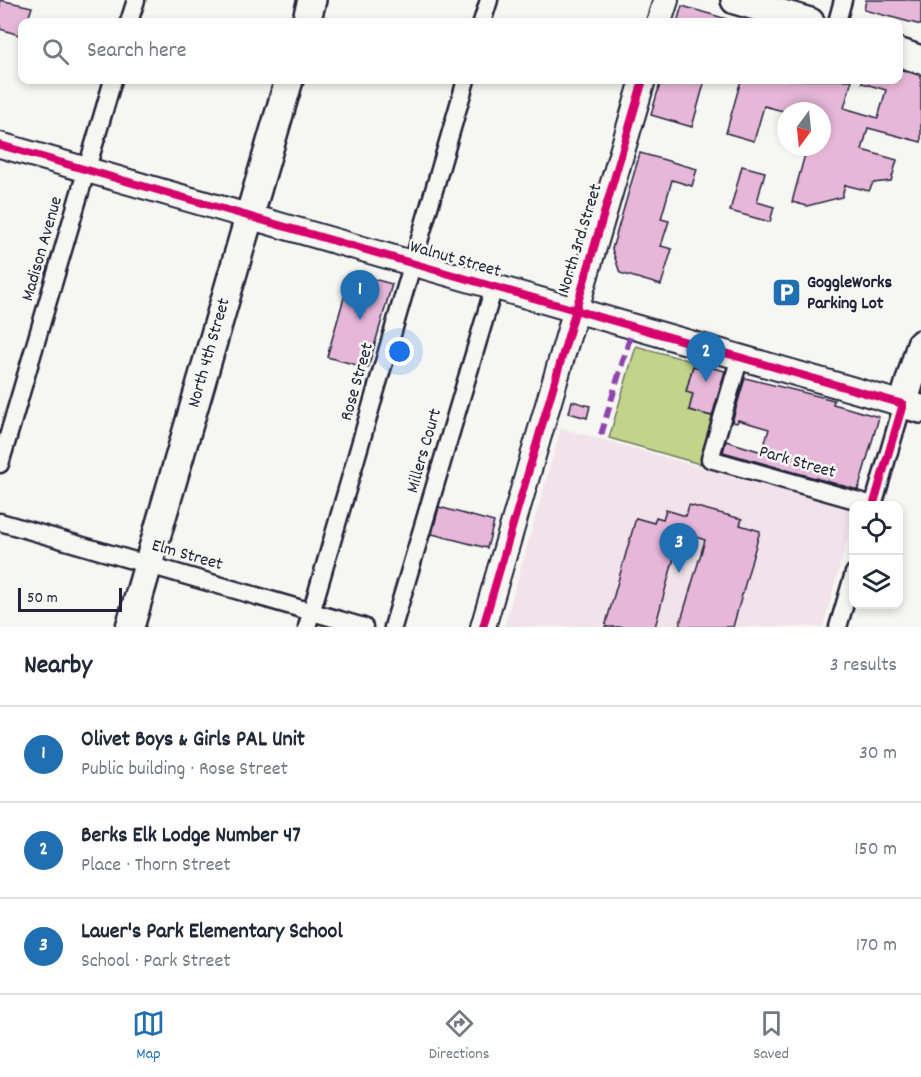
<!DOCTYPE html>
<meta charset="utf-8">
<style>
:root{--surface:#fff;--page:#f2f2f3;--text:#1f2937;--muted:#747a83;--line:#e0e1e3;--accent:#1f6fb2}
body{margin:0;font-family:Dekko,sans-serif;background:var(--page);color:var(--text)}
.controls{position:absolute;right:18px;bottom:18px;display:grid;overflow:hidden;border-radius:12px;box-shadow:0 3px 9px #0003}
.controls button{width:54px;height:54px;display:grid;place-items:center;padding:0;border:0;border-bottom:2px solid var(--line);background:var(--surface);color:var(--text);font:30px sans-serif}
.compass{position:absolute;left:777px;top:102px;width:54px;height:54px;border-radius:50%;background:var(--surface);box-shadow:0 3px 9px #0003;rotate:195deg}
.scale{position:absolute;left:18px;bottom:15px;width:104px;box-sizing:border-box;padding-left:6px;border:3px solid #22223b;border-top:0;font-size:16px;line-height:21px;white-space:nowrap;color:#22223b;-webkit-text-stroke:4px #f6f6f2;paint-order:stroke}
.you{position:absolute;left:400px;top:352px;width:21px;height:21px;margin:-15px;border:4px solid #fff;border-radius:50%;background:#1a73e8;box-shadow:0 0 0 9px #1a73e833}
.badge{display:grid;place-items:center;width:39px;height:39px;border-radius:50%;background:var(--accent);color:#fff;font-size:20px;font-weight:700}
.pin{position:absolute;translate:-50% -50px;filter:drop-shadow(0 2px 3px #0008)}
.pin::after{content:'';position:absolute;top:32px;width:21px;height:18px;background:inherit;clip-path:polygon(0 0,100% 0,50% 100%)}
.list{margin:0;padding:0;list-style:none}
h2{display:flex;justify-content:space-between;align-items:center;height:78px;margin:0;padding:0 24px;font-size:26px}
h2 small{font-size:20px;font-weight:400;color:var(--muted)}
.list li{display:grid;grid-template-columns:39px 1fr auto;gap:18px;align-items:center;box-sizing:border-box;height:96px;padding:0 24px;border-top:2px solid var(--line)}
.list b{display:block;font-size:22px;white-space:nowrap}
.list p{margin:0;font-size:20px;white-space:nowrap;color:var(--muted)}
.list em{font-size:20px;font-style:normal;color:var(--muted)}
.icon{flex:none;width:33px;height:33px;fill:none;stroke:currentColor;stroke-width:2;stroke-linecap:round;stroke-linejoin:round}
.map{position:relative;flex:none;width:921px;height:627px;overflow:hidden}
.search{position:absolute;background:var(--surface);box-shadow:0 3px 9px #0003;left:18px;right:18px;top:18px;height:66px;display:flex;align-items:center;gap:15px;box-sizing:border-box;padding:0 21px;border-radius:12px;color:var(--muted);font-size:22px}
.sheet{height:366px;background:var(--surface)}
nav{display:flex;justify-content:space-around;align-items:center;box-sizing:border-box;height:84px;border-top:2px solid var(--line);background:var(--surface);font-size:16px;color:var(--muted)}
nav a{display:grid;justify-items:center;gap:3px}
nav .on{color:var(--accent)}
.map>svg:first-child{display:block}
.built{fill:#f2e3ea}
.green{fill:#c1d48a;stroke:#727b62;stroke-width:1.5}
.building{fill:#e7b7d9;stroke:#22223b;stroke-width:1.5}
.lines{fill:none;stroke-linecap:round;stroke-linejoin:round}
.street-casing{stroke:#22223b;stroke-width:21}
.secondary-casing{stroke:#22223b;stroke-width:28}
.primary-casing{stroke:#22223b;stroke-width:32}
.street{stroke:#f6f6f2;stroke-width:16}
.secondary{stroke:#f6f6f2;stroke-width:24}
.primary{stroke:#f6f6f2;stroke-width:27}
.quiet{stroke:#8e44ad;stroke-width:6;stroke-dasharray:12 6;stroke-linecap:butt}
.cycleway-casing{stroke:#f6f6f2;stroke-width:11}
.cycleway{stroke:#d6006c;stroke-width:8}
.labels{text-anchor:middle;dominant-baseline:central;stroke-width:5;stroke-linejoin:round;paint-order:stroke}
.street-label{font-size:18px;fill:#22223b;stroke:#f6f6f2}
.poi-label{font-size:18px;font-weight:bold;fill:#22223b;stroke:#f6f6f2;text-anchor:start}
</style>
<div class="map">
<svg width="921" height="627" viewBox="0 0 921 627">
<rect width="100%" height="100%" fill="#f6f6f2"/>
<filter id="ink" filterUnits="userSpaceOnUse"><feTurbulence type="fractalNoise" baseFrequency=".0167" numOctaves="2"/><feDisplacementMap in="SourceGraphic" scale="12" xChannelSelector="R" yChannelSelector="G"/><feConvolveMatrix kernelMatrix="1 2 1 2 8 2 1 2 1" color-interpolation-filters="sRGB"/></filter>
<g filter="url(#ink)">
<polygon class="built" points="561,428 853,510 853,519 823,627 504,627"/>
<polygon class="green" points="636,346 694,362 686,391 693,394 689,410 714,417 700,464 609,438"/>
<g class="building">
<polygon points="0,0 32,7 27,22 22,22 22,36 0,29"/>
<polygon points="866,0 921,0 921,25 864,10"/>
<polygon points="682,6 727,19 727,22 677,22"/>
<polygon points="898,69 921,75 921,142 868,128 862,150 897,160 891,181 873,183 869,191 845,185 842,197 807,206 792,202 807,147 822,147 822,111 783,111 764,106 754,141 726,133 741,80 852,80 844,108 878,118 886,90 862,83 862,80 898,80"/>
<polygon points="661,80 705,80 692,127 651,115"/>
<polygon points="640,153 697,169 692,186 672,180 661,219 669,221 661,246 672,249 661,285 620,273 612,249"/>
<polygon points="742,166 765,172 757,202 774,207 770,222 730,211"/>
<polygon points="351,273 392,284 368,368 327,357"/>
<polygon points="702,365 725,371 712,416 689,410 693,394 686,392 693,366 701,368"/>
<polygon points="745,378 834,400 833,404 879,417 858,490 723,452 726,441 762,452 769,429 738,420 737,423 732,422"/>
<polygon points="572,401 590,406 587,418 569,413"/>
<polygon points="689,505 742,519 740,525 760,531 733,627 679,627 705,540 681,532 655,627 605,627 636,518 654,523 656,517 663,519 666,510 686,516"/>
<polygon points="439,507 494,522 487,548 432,534"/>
</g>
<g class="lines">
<defs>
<g id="street">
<polyline points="129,22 136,0"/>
<polyline points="482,22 489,0"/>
<polyline points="837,22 843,0"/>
<polyline points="740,357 710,459 873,505"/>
<polyline points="0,464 113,80"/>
<polyline points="873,506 903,404"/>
<polyline points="0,522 364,627"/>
<polyline points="307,627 466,80"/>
<polyline points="393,627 494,287"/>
<polyline points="838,627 854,573"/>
</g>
<g id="secondary">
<polyline points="659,22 666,0"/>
<polyline points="0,145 903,404"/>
<polyline points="483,627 643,80"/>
</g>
<g id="primary">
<polyline points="735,0 810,22"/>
<polyline points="306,22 312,0"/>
<polyline points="898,52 921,60"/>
<polyline points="921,344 903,404 921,409"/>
<polyline points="130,627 289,80"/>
</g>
</defs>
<use href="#street" class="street-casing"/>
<use href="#secondary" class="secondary-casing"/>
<use href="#primary" class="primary-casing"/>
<use href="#street" class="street"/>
<use href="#secondary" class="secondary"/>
<use href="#primary" class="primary"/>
<polyline class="quiet" points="601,435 633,327"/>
<defs>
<g id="cycleway">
<polyline points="0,145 903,404 873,506"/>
<polyline points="483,627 643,80"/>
</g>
</defs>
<use href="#cycleway" class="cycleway-casing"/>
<use href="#cycleway" class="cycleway"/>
</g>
</g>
<defs>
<symbol id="parking-square" viewBox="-11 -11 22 22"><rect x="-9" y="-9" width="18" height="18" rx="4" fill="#1f6fb2" stroke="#f6f6f2"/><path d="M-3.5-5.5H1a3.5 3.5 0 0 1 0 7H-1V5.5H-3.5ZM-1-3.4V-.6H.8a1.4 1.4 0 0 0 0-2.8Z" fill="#fff"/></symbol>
</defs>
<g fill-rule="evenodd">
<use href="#parking-square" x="770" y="276" width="33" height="33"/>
</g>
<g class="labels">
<g class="street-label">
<text transform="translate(581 239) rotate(-73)">North 3rd Street</text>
<text transform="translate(43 249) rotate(-74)">Madison Avenue</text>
<text transform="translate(455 260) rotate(16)">Walnut Street</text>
<text transform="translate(210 353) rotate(-74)">North 4th Street</text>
<text transform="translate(358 382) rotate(-74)">Rose Street</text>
<text transform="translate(425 451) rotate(-74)">Millers Court</text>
<text transform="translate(797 463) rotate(16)">Park Street</text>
<text transform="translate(187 556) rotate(16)">Elm Street</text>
</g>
<g class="poi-label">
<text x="807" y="283">GoggleWorks<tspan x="807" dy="21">Parking Lot</tspan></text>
</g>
</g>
</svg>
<div class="controls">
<button><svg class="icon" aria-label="locate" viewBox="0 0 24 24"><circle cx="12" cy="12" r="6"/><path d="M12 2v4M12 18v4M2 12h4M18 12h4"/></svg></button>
<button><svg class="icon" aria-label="layers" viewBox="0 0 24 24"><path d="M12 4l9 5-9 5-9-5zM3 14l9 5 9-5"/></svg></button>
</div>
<svg class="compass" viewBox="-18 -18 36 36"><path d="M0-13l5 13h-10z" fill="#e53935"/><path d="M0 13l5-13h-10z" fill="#747a83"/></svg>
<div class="scale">50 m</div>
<div class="you"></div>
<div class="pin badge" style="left:360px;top:320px">1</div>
<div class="pin badge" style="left:706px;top:382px">2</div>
<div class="pin badge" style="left:679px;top:573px">3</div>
<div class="search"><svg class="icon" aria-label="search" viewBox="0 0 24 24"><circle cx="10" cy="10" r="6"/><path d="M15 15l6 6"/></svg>Search here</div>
</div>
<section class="sheet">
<h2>Nearby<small>3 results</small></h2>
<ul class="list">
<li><span class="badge">1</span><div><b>Olivet Boys &amp; Girls PAL Unit</b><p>Public building · Rose Street</p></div><em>30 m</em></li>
<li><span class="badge">2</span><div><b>Berks Elk Lodge Number 47</b><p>Place · Thorn Street</p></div><em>150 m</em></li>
<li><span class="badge">3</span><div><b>Lauer's Park Elementary School</b><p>School · Park Street</p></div><em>170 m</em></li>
</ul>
</section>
<nav>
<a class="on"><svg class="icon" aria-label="map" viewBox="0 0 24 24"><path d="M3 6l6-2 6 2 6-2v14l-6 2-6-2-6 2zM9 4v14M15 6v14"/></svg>Map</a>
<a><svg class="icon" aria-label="directions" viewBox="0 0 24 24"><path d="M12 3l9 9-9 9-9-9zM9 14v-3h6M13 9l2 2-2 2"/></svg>Directions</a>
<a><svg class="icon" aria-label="saved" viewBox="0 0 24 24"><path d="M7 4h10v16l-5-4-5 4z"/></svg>Saved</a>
</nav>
